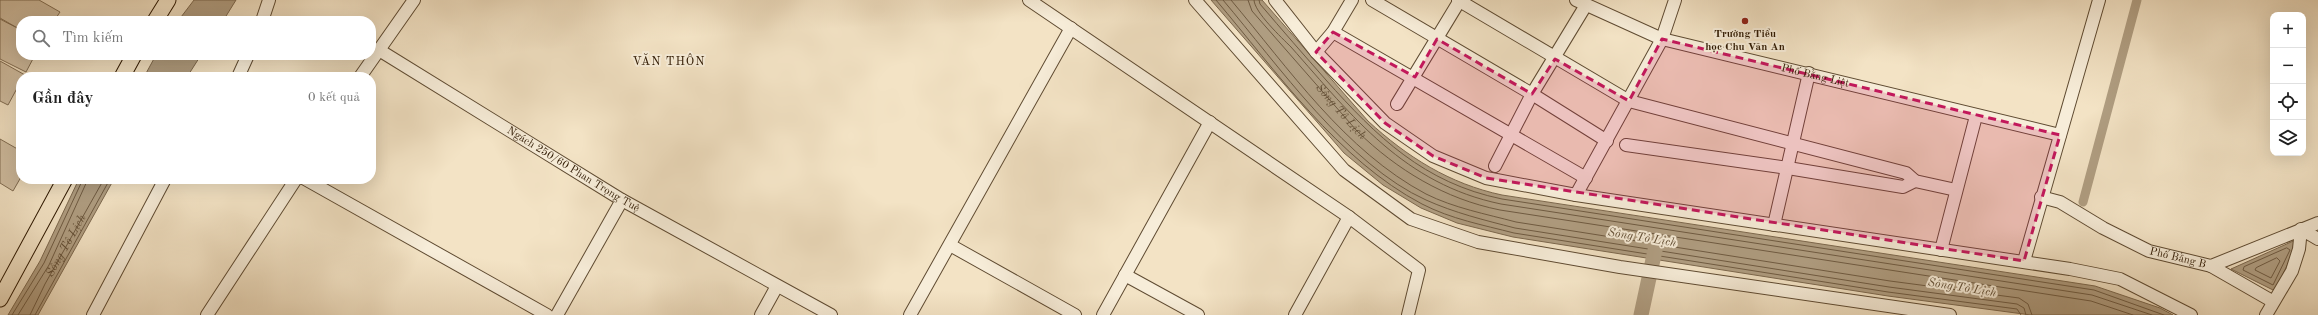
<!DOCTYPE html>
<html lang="vi">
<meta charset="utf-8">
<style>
:root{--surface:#fff;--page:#f2f2f2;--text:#222;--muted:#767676;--line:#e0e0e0}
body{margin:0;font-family:"Old Standard TT",serif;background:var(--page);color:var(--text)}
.controls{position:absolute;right:12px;top:12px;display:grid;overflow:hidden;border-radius:8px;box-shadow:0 4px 16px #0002}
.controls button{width:36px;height:36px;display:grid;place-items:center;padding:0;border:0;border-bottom:1px solid var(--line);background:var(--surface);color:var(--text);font:20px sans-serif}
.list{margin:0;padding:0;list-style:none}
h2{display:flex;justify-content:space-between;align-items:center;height:52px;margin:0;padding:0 16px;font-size:17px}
h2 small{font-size:13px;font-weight:400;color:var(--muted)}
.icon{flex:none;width:22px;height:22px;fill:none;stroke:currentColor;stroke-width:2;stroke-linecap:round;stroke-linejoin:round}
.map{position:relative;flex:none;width:2318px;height:315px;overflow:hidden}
.search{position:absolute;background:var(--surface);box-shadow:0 4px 16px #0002;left:16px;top:16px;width:360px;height:44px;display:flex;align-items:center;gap:10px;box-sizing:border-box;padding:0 14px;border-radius:16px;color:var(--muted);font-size:15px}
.panel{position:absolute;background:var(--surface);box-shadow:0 4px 16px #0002;left:16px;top:72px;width:360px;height:112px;border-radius:16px}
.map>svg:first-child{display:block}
.green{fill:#d2c0a4;stroke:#806c52}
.water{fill:#b09e82;stroke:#7c684e}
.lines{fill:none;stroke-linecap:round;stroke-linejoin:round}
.shore{stroke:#6f5b42;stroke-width:1}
.canal{stroke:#b09e82;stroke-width:9}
.river{stroke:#b09e82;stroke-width:15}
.minor-casing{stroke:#5f4b32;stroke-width:14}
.major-casing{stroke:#2e1801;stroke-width:17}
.minor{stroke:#f7edd9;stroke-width:12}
.major{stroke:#f3e3c5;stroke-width:15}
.marked{fill:#c2185b;fill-opacity:0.2;stroke:#c2185b;stroke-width:3;stroke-dasharray:8 5;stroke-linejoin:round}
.poi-dot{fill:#8f2418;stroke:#f7edd9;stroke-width:1.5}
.labels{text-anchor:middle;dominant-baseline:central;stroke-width:4;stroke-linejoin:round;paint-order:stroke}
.poi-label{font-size:11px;font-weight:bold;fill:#2e1801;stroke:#f7edd9}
.street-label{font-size:11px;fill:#2e1801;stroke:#f7edd9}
.neighbourhood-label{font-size:12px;letter-spacing:1px;fill:#2e1801;stroke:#f7edd9}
.water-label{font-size:12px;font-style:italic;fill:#624e35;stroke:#f7edd9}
</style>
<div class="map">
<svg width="2318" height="315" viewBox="0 0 2318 315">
<rect width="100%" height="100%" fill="#f3e3c5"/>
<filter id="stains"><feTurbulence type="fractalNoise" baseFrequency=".005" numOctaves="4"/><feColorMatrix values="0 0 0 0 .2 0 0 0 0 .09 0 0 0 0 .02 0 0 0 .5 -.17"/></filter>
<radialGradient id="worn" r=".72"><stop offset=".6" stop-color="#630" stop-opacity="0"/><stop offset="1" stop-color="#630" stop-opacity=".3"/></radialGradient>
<g class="green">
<polygon points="0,0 39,0 60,12 54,21 21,21 21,30 0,18"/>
<polygon points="0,19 21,30 21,55 35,55 26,72 0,59"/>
<polygon points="0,61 25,75 21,77 21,81 8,105 0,101"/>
<polygon points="0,139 21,151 21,177 13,191 0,183"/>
</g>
<g class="water">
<polygon points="194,0 236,0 223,21 178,21"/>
<path d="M1211,0H1262L1368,121C1407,157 1450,184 1502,195L2095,286L2160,308L2173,315H2031L1888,296L1513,237L1457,223L1421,208L1383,185L1344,153Z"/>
<polygon points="156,55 201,55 187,77 144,77"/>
<polygon points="79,179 114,179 38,315 8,315 40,261"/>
<polygon points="2300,238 2275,291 2231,269"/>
</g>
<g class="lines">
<g class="shore">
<path d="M1216,0C1276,71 1338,160 1422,204C1451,219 1483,225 1514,233L1888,292L2017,309L2021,315"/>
<path d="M1223,0C1278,65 1348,165 1426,200C1455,213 1484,220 1515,228L1889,287L2017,304L2024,308L2026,315"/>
<path d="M1231,0C1289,69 1345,151 1426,194C1454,208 1486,214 1516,222L1890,281L2019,298L2028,304L2032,315"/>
<path id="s1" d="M1248,0L1252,11L1357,131C1397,170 1445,199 1500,210L2091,301L2133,315"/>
<path d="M1254,0C1254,12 1282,38 1291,47C1353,117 1404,184 1501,204L2092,295L2152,315"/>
<path d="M1259,0L1260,4C1282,30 1304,55 1326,80C1377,137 1424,183 1502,199L2094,290L2164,315"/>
<polygon points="2287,248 2290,250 2273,285 2243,270 2244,267"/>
<polygon points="2277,258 2280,261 2271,278 2255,270 2256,268"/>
<polyline points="12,315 44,263 83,179"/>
<polyline points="18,315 49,265 88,179"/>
<path id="s2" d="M30,315L45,284L104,179"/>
<polyline points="35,315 110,179"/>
</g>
<polyline class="canal" points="2083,202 2137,0"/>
<polyline class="river" points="1641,315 1657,241"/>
<defs>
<g id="minor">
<polyline points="1029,0 1349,217 1419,270 1408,315"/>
<polyline points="1195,0 1344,170 1411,219 1478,242 1620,267 1950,315"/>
<polyline points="1275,0 1316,52 1385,123 1433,156 1486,178 1576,195 2070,269 2120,279 2191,315"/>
<polyline points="1372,0 1532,94 1607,141"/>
<polyline points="1458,0 1629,101 1906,173 1915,181 1956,190"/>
<path id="s3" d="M1576,0L1662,39L2060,135"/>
<polyline points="262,21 269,0"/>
<polyline points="1333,32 1586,178"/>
<path id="s4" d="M379,50L622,200L831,315"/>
<polyline points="1316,52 1333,32 1352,0"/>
<polyline points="238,77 248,55"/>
<polyline points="360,77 414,0"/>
<polyline points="1397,104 1460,0"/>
<polyline points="1626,145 1788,168 1903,187 1915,181"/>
<polyline points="1495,166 1532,94 1586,5"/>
<polyline points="305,179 547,315"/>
<polyline points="1576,195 1662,39 1675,0"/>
<path id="s5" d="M2041,197L2060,202L2103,228L2149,251L2211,266L2318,223"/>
<polyline points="1774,225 1809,73"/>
<polyline points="950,245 1075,315"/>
<polyline points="1941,250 1976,116"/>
<polyline points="2024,261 2099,0"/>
<polyline points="2211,266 2272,301"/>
<polyline points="1125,275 1198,315"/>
<polyline points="93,315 165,179"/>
<polyline points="207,315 296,179"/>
<polyline points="557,315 622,200"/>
<polyline points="761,315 777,286"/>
<polyline points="910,315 1071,28"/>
<polyline points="1103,315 1210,122"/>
<polyline points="1295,315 1349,217"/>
<polyline points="2266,315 2292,271 2299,249 2301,229 2318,239"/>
</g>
<g id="major">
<polyline points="155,21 168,0"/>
<polyline points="122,77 134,55"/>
<polyline points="0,299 65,179"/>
</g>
</defs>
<use href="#minor" class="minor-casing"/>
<use href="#major" class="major-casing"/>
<use href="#minor" class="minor"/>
<use href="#major" class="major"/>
</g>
<path class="marked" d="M1333,32L1415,77L1437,39L1532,94L1555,59L1629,101L1662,39L2060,135L2024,261L1486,178L1433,156L1385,123L1316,52Z"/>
<circle class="poi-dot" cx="1745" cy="21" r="4"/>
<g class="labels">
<g class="poi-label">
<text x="1745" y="34">Trường Tiểu<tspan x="1745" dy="13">học Chu Văn An</tspan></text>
</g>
<g class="street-label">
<text stroke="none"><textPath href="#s3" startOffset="252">Phố Bằng Liệt</textPath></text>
<text stroke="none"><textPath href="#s4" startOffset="228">Ngách 250/60 Phan Trọng Tuệ</textPath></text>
<text stroke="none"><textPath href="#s5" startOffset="151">Phố Bằng B</textPath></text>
</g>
<g class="neighbourhood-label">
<text x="669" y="62">VĂN THÔN</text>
</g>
<g class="water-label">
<text stroke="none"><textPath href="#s1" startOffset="146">Sông Tô Lịch</textPath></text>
<text transform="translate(1642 238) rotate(9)">Sông Tô Lịch</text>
<text stroke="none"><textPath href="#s2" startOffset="78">Sông Tô Lịch</textPath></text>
<text transform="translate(1962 288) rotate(9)">Sông Tô Lịch</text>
</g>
</g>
<rect width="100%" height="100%" filter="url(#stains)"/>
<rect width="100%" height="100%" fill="url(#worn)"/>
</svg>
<div class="controls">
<button>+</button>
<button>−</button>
<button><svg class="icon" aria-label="locate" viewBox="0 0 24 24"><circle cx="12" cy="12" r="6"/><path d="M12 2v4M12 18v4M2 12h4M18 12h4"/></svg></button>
<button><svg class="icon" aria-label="layers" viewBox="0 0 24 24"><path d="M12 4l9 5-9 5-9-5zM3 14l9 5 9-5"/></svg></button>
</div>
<div class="search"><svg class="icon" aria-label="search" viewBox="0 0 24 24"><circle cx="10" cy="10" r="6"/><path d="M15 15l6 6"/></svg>Tìm kiếm</div>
<section class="panel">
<h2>Gần đây<small>0 kết quả</small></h2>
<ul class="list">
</ul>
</section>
</div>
